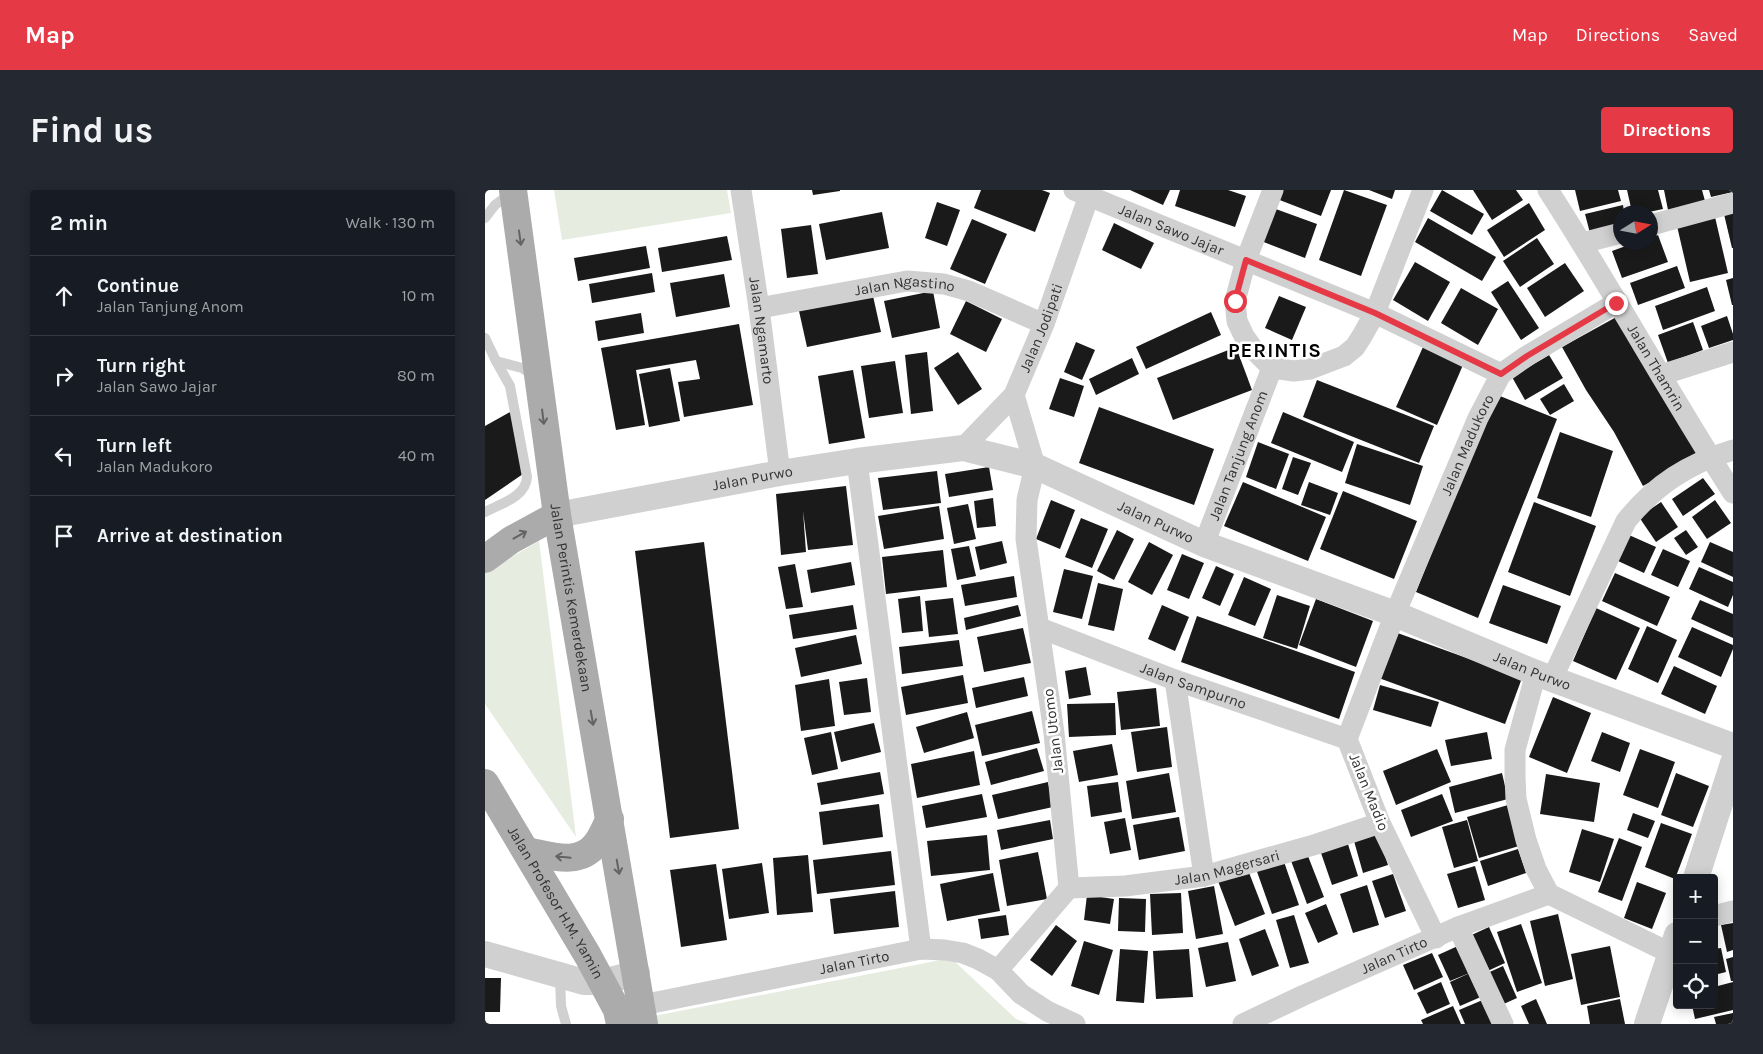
<!DOCTYPE html>
<meta charset="utf-8">
<style>
:root{--surface:#171b24;--page:#242831;--text:#f1f3f6;--muted:#9ea1a6;--line:#363941;--accent:#e63946}
body{margin:0;font-family:Karla,sans-serif;background:var(--page);color:var(--text)}
.controls{position:absolute;right:15px;bottom:15px;display:grid;overflow:hidden;border-radius:5px;box-shadow:0 2px 12px #0003}
.controls button{width:45px;height:45px;display:grid;place-items:center;padding:0;border:0;border-bottom:1px solid var(--line);background:var(--surface);color:var(--text);font:25px sans-serif}
.compass{position:absolute;left:1128px;top:15px;width:45px;height:45px;border-radius:50%;background:var(--surface);box-shadow:0 2px 12px #0003;rotate:79deg}
.stop{position:absolute;width:15px;height:15px;margin:-11px;border:4px solid #e63946;border-radius:50%;background:#fff}
.stop.end{background:#e63946;border-color:#fff;box-shadow:0 1px 5px #0008}
.list{margin:0;padding:0;list-style:none}
h2{display:flex;justify-content:space-between;align-items:center;height:65px;margin:0;padding:0 20px;font-size:21px}
h2 small{font-size:16px;font-weight:400;color:var(--muted)}
.list li{display:grid;grid-template-columns:32px 1fr auto;gap:15px;align-items:center;box-sizing:border-box;height:80px;padding:0 20px;border-top:1px solid var(--line)}
.list b{display:block;font-size:19px;white-space:nowrap}
.list p{margin:0;font-size:16px;white-space:nowrap;color:var(--muted)}
.list em{font-size:16px;font-style:normal;color:var(--muted)}
.icon{flex:none;width:28px;height:28px;fill:none;stroke:currentColor;stroke-width:2;stroke-linecap:round;stroke-linejoin:round}
.map{position:relative;flex:none;width:1248px;height:834px;overflow:hidden;border-radius:5px}
header{display:flex;align-items:center;gap:30px;box-sizing:border-box;height:70px;padding:0 25px;background:var(--accent);color:#fff}
header strong{font-size:24px}
nav{display:flex;gap:28px;margin-inline-start:auto;font-size:18px}
.intro{display:flex;align-items:center;justify-content:space-between;box-sizing:border-box;height:120px;padding:0 30px}
h1{margin:0;font-size:35px}
.button{padding:12px 22px;border-radius:5px;background:var(--accent);color:#fff;font-size:18px;font-weight:700}
main{display:flex;gap:30px;padding:0 30px}
aside{flex:1;background:var(--surface);border-radius:5px;box-shadow:0 2px 12px #0003}
.map>svg:first-child{display:block}
.green{fill:#e6ecdf}
.building{fill:#1a1a1a}
.lines{fill:none;stroke-linecap:round;stroke-linejoin:round}
.service{stroke:#d0d0d0;stroke-width:10}
.minor{stroke:#d0d0d0;stroke-width:21}
.tertiary{stroke:#d0d0d0;stroke-width:26}
.primary{stroke:#ababab;stroke-width:28}
.oneway{stroke:#636363}
.route{stroke:#e63946;stroke-width:6}
.labels{text-anchor:middle;dominant-baseline:central;stroke-width:5;stroke-linejoin:round;paint-order:stroke}
.street-label{font-size:15px;fill:#333;stroke:#fff}
.district-label{font-size:20px;font-weight:bold;letter-spacing:1px;fill:#000;stroke:#fff}
</style>
<header>
<strong>Map</strong>
<nav><a>Map</a><a>Directions</a><a>Saved</a></nav>
</header>
<div class="intro"><h1>Find us</h1><a class="button">Directions</a></div>
<main>
<aside>
<h2>2 min<small>Walk · 130 m</small></h2>
<ul class="list">
<li><svg class="icon" aria-label="ahead" viewBox="0 0 24 24"><path d="M12 20V5M6 11l6-6 6 6"/></svg><div><b>Continue</b><p>Jalan Tanjung Anom</p></div><em>10 m</em></li>
<li><svg class="icon" aria-label="right" viewBox="0 0 24 24"><path d="M7 20v-9h11M14 6l5 5-5 5"/></svg><div><b>Turn right</b><p>Jalan Sawo Jajar</p></div><em>80 m</em></li>
<li><svg class="icon" aria-label="left" viewBox="0 0 24 24"><path d="M17 20v-9H6M10 6l-5 5 5 5"/></svg><div><b>Turn left</b><p>Jalan Madukoro</p></div><em>40 m</em></li>
<li><svg class="icon" aria-label="arrive" viewBox="0 0 24 24"><path d="M6 21V4h12l-3 4 3 4H6"/></svg><div><b>Arrive at destination</b></div></li>
</ul>
</aside>
<div class="map">
<svg width="1248" height="834" viewBox="0 0 1248 834">
<rect width="100%" height="100%" fill="#fff"/>
<g class="green">
<polygon points="69,0 242,0 246,23 77,50"/>
<polygon points="54,351 91,647 0,514 0,383"/>
<polygon points="466,768 531,829 544,834 171,834 169,826"/>
</g>
<g class="building">
<polygon points="327,0 355,0 355,1 328,5"/>
<polygon points="496,0 557,0 565,3 550,42 489,18"/>
<polygon points="645,0 685,0 678,15"/>
<polygon points="695,0 743,0 761,6 750,37 690,16"/>
<polygon points="796,0 846,0 836,26 792,9"/>
<polygon points="859,0 902,15 876,86 834,70"/>
<polygon points="884,0 910,0 907,9"/>
<polygon points="957,0 999,24 987,45 945,21"/>
<polygon points="988,0 1031,0 1038,10 1007,30"/>
<polygon points="1090,0 1133,0 1136,11 1095,21"/>
<polygon points="1142,0 1173,0 1178,19 1164,22 1147,22"/>
<polygon points="1179,0 1217,0 1220,11 1183,20"/>
<polygon points="1224,0 1248,0 1248,2 1226,7"/>
<polygon points="452,12 475,20 462,56 440,48"/>
<polygon points="1044,13 1060,40 1019,67 1002,40"/>
<polygon points="1138,15 1139,22 1136,22 1136,40 1106,47 1100,24"/>
<polygon points="788,18 832,34 820,68 776,51"/>
<polygon points="1248,18 1248,58 1247,58 1238,20"/>
<polygon points="397,22 404,58 341,70 334,34"/>
<polygon points="1230,27 1243,83 1205,92 1192,36"/>
<polygon points="943,28 1011,67 997,91 930,52"/>
<polygon points="487,29 522,44 500,94 465,79"/>
<polygon points="629,33 669,53 656,79 617,60"/>
<polygon points="326,35 333,84 302,88 296,39"/>
<polygon points="1173,45 1183,72 1137,88 1127,61 1152,52 1166,52 1166,48"/>
<polygon points="242,46 247,70 177,82 173,58"/>
<polygon points="1052,48 1069,74 1035,97 1018,71"/>
<polygon points="161,56 165,78 93,91 89,68"/>
<polygon points="930,72 965,92 943,131 908,110"/>
<polygon points="1080,73 1099,101 1060,127 1042,98"/>
<polygon points="1192,76 1200,98 1153,115 1145,93"/>
<polygon points="167,83 170,102 107,113 104,94"/>
<polygon points="239,84 245,117 191,127 185,93"/>
<polygon points="1248,88 1248,115 1247,115 1241,90"/>
<polygon points="1023,91 1054,138 1036,150 1006,102"/>
<polygon points="1222,97 1230,121 1178,140 1170,116"/>
<polygon points="976,98 1013,119 993,155 956,133"/>
<polygon points="448,101 455,138 407,148 399,111"/>
<polygon points="388,106 396,142 322,157 314,121"/>
<polygon points="794,106 821,117 807,150 780,138"/>
<polygon points="481,111 517,129 501,162 465,144"/>
<polygon points="726,122 736,145 661,179 651,157"/>
<polygon points="156,123 159,143 113,151 110,131"/>
<polygon points="1135,125 1216,264 1158,296 1129,242 1101,200 1077,157"/>
<polygon points="1242,126 1248,144 1248,150 1224,158 1216,136"/>
<polygon points="1208,132 1218,160 1183,173 1173,145"/>
<polygon points="254,134 268,215 199,227 193,192 215,189 211,170 151,180 160,235 131,240 116,158"/>
<polygon points="591,152 610,160 597,190 579,182"/>
<polygon points="751,157 767,200 688,230 672,188"/>
<polygon points="938,157 978,175 952,235 911,217"/>
<polygon points="442,162 448,221 426,224 420,165"/>
<polygon points="473,162 497,199 473,215 449,178"/>
<polygon points="1064,165 1078,188 1040,210 1027,187"/>
<polygon points="647,168 654,184 611,205 604,189"/>
<polygon points="410,171 418,223 384,228 376,176"/>
<polygon points="185,178 195,231 164,237 154,184"/>
<polygon points="368,180 380,248 344,254 333,186"/>
<polygon points="575,188 599,196 589,227 564,219"/>
<polygon points="832,190 949,236 934,273 818,227"/>
<polygon points="1079,194 1089,211 1065,225 1055,209"/>
<polygon points="1010,204 1072,229 993,428 931,402"/>
<polygon points="614,217 729,259 709,315 594,273"/>
<polygon points="27,221 38,284 0,310 0,236"/>
<polygon points="798,222 869,252 857,282 786,253"/>
<polygon points="1075,242 1128,261 1106,327 1052,308"/>
<polygon points="773,252 804,264 791,299 761,287"/>
<polygon points="872,254 938,276 925,315 860,293"/>
<polygon points="808,267 826,273 813,305 797,299"/>
<polygon points="504,277 508,300 464,307 460,284"/>
<polygon points="452,281 456,313 398,320 393,288"/>
<polygon points="1218,288 1230,304 1198,326 1187,309"/>
<polygon points="758,292 841,327 823,371 739,336"/>
<polygon points="824,292 853,303 845,325 816,315"/>
<polygon points="361,296 368,355 323,360 318,321 321,362 296,365 291,304"/>
<polygon points="858,301 932,331 909,389 835,359"/>
<polygon points="508,308 511,336 492,338 489,311"/>
<polygon points="566,310 590,320 575,359 551,349"/>
<polygon points="1230,310 1246,333 1222,349 1207,327"/>
<polygon points="1049,312 1111,336 1085,406 1023,382"/>
<polygon points="1176,312 1193,337 1171,352 1154,327"/>
<polygon points="483,314 491,349 469,354 462,318"/>
<polygon points="454,316 459,349 399,359 393,326"/>
<polygon points="596,328 623,339 607,378 580,367"/>
<polygon points="632,340 649,349 629,390 612,381"/>
<polygon points="1201,340 1213,357 1201,365 1189,348"/>
<polygon points="1144,345 1171,357 1159,383 1133,371"/>
<polygon points="517,351 522,373 495,380 490,357"/>
<polygon points="219,352 254,639 185,648 150,361"/>
<polygon points="664,352 688,365 667,405 643,392"/>
<polygon points="1225,352 1248,362 1248,387 1216,372"/>
<polygon points="484,356 491,386 472,390 466,359"/>
<polygon points="1178,359 1205,371 1193,397 1166,385"/>
<polygon points="458,360 462,397 401,404 397,367"/>
<polygon points="697,364 719,373 704,409 682,400"/>
<polygon points="366,372 370,395 326,403 322,380"/>
<polygon points="310,374 318,417 301,419 293,377"/>
<polygon points="731,376 749,384 735,416 717,408"/>
<polygon points="1214,377 1248,392 1248,405 1243,417 1204,399"/>
<polygon points="579,379 608,386 597,429 568,422"/>
<polygon points="1130,383 1185,407 1172,436 1117,411"/>
<polygon points="529,386 532,407 480,416 476,395"/>
<polygon points="759,387 786,399 770,436 743,425"/>
<polygon points="613,393 638,399 629,441 603,435"/>
<polygon points="1018,395 1076,416 1062,454 1004,433"/>
<polygon points="792,405 825,416 812,459 778,448"/>
<polygon points="435,406 438,441 417,443 413,409"/>
<polygon points="468,408 473,444 444,447 440,411"/>
<polygon points="831,409 888,431 871,477 814,455"/>
<polygon points="1215,410 1248,424 1248,448 1206,429"/>
<polygon points="368,415 372,439 308,449 304,425"/>
<polygon points="533,415 536,426 481,440 479,428"/>
<polygon points="677,415 704,427 690,461 663,449"/>
<polygon points="1111,418 1155,438 1131,490 1088,471"/>
<polygon points="712,426 870,482 854,529 696,472"/>
<polygon points="1162,436 1192,450 1173,493 1143,479"/>
<polygon points="1207,437 1248,455 1248,459 1236,487 1193,467"/>
<polygon points="538,438 546,473 499,482 492,447"/>
<polygon points="907,441 1037,488 1020,534 891,487"/>
<polygon points="371,445 377,474 316,487 310,458"/>
<polygon points="474,450 478,476 417,484 414,457"/>
<polygon points="1189,476 1232,496 1220,524 1176,504"/>
<polygon points="601,477 606,505 584,509 580,481"/>
<polygon points="478,485 483,513 421,525 416,497"/>
<polygon points="539,487 543,506 491,518 487,498"/>
<polygon points="382,488 386,522 359,525 354,492"/>
<polygon points="344,489 350,536 316,541 310,495"/>
<polygon points="895,495 954,512 946,537 888,520"/>
<polygon points="671,498 675,536 636,540 632,502"/>
<polygon points="1068,507 1106,523 1082,583 1044,567"/>
<polygon points="630,513 631,545 584,547 582,514"/>
<polygon points="547,521 555,553 497,566 490,535"/>
<polygon points="482,522 489,548 439,563 431,537"/>
<polygon points="389,533 396,562 356,572 349,542"/>
<polygon points="682,537 687,577 652,582 646,542"/>
<polygon points="346,542 353,579 327,585 319,548"/>
<polygon points="1002,542 1007,569 966,576 960,550"/>
<polygon points="1117,542 1145,553 1135,582 1106,571"/>
<polygon points="627,554 633,585 594,592 588,561"/>
<polygon points="552,558 559,581 506,595 500,572"/>
<polygon points="952,559 966,592 911,615 898,581"/>
<polygon points="1155,559 1190,572 1173,618 1138,605"/>
<polygon points="489,561 495,595 432,608 426,574"/>
<polygon points="395,582 399,604 336,615 332,593"/>
<polygon points="684,583 691,622 647,629 641,591"/>
<polygon points="1017,583 1023,609 970,623 964,597"/>
<polygon points="1191,583 1224,596 1208,637 1176,625"/>
<polygon points="1061,584 1115,593 1109,632 1055,624"/>
<polygon points="563,592 568,617 513,629 507,605"/>
<polygon points="633,592 637,622 606,627 602,596"/>
<polygon points="497,604 502,627 441,638 437,616"/>
<polygon points="957,604 968,631 926,647 916,620"/>
<polygon points="394,614 398,647 338,655 334,622"/>
<polygon points="1023,615 1034,656 994,668 982,627"/>
<polygon points="1148,623 1170,631 1163,648 1142,640"/>
<polygon points="694,627 700,661 654,670 648,635"/>
<polygon points="640,628 646,660 625,664 619,632"/>
<polygon points="565,630 568,649 516,660 512,640"/>
<polygon points="982,630 993,671 969,678 957,637"/>
<polygon points="1176,633 1207,644 1190,689 1160,677"/>
<polygon points="1097,639 1129,649 1115,692 1084,682"/>
<polygon points="893,644 903,675 878,683 869,651"/>
<polygon points="502,645 505,680 446,686 442,651"/>
<polygon points="1134,648 1157,657 1137,711 1113,702"/>
<polygon points="862,651 873,686 847,695 835,660"/>
<polygon points="1033,659 1041,683 1003,696 995,671"/>
<polygon points="406,661 410,695 332,704 328,670"/>
<polygon points="821,661 839,707 822,714 805,668"/>
<polygon points="553,662 562,709 522,716 514,670"/>
<polygon points="323,665 328,722 292,725 288,668"/>
<polygon points="797,666 814,715 787,724 770,676"/>
<polygon points="277,673 284,723 244,729 237,679"/>
<polygon points="231,674 242,750 196,757 185,680"/>
<polygon points="990,676 1000,710 973,718 962,684"/>
<polygon points="763,680 780,724 750,736 733,691"/>
<polygon points="508,683 515,721 462,731 455,694"/>
<polygon points="908,684 921,721 900,728 887,691"/>
<polygon points="1152,692 1181,703 1167,739 1139,728"/>
<polygon points="882,695 894,735 868,743 855,704"/>
<polygon points="729,696 738,744 711,749 703,701"/>
<polygon points="410,701 414,737 349,744 345,709"/>
<polygon points="696,703 698,743 667,745 665,704"/>
<polygon points="602,705 629,709 625,734 599,730"/>
<polygon points="634,708 661,709 660,742 633,741"/>
<polygon points="841,714 853,744 833,753 820,723"/>
<polygon points="1073,724 1088,789 1060,796 1045,731"/>
<polygon points="521,725 524,745 496,749 493,729"/>
<polygon points="809,725 824,773 805,778 791,730"/>
<polygon points="1248,733 1248,760 1242,762 1236,735"/>
<polygon points="1036,734 1057,793 1032,802 1012,742"/>
<polygon points="571,735 592,751 567,786 545,770"/>
<polygon points="1004,737 1020,773 996,784 980,748"/>
<polygon points="780,739 794,776 767,786 754,749"/>
<polygon points="599,751 628,760 614,805 586,796"/>
<polygon points="743,752 751,791 721,797 713,758"/>
<polygon points="975,755 987,782 965,791 953,765"/>
<polygon points="1125,756 1135,807 1096,815 1086,764"/>
<polygon points="1236,758 1241,782 1229,785 1229,759"/>
<polygon points="635,759 663,761 659,813 631,811"/>
<polygon points="704,759 708,807 671,809 668,761"/>
<polygon points="947,763 958,787 929,800 918,775"/>
<polygon points="1248,767 1248,791 1246,791 1241,769"/>
<polygon points="1018,776 1032,808 1012,817 998,785"/>
<polygon points="987,782 998,806 975,816 965,792"/>
<polygon points="0,788 16,788 15,822 0,822"/>
<polygon points="956,792 965,814 942,824 932,803"/>
<polygon points="1248,792 1248,820 1210,829 1207,815 1229,815 1229,797"/>
<polygon points="1000,809 1011,834 980,834 974,820"/>
<polygon points="1051,809 1062,834 1044,834 1036,816"/>
<polygon points="1135,809 1140,834 1105,834 1102,816"/>
<polygon points="968,816 976,834 938,834 936,830"/>
<polygon points="1248,823 1248,834 1231,834 1229,827"/>
</g>
<g class="lines">
<g class="service">
<polyline points="0,28 10,15 26,3"/>
<polyline points="0,148 11,171 37,178 50,186"/>
<path d="M0,322C15,314 41,307 42,287L25,196L11,171"/>
<polyline points="75,786 76,816 81,834"/>
</g>
<g class="minor">
<path id="s1" d="M256,0L274,118L295,283"/>
<path id="s2" d="M589,0L890,123L1016,184"/>
<polyline points="788,0 761,70 750,111 752,131 759,146 769,160 787,178 809,181 825,179 859,166 870,157 877,146 890,123 938,0"/>
<path id="s3" d="M1063,0C1127,99 1184,203 1248,303"/>
<polyline points="1166,35 1248,13"/>
<polyline points="1097,53 1136,43"/>
<path id="s4" d="M274,118L422,91L459,94L484,101L559,134"/>
<polyline points="1176,185 1248,162"/>
<path id="s5" d="M478,258L529,205L559,134L606,0"/>
<polyline points="372,271 436,759"/>
<path id="s6" d="M719,354L787,178"/>
<path id="s7" d="M555,438L690,490L862,549"/>
<polyline points="1051,483 1030,560 1030,587 1031,609 1041,650 1051,679 1064,704 1185,763"/>
<path d="M1067,489L1141,331C1170,295 1204,273 1248,260"/>
<polyline points="690,490 719,686"/>
<path id="s8" d="M584,698L640,696L719,686L832,654L895,633"/>
<polyline points="1229,726 1248,721"/>
<polyline points="973,737 1018,834"/>
<path id="s9" d="M951,748L895,633L862,549L910,424L993,228L1016,184L1042,166L1131,113"/>
<polyline points="513,780 584,698 569,543 541,349 542,310 550,276 529,205"/>
<path id="s10" d="M142,818L436,759L460,760L478,763L493,769L513,780L536,804L562,821L590,834"/>
<path id="s11" d="M758,834L817,806L973,737L1064,704"/>
</g>
<g class="tertiary">
<path id="s12" d="M72,325L295,283L372,271L478,258L550,276L719,354L910,424L1051,483L1248,556"/>
<polyline points="1211,688 1248,573"/>
<polyline points="0,764 99,792 117,792 152,783"/>
<polyline points="1162,834 1192,745"/>
</g>
<g class="primary">
<path id="s13" d="M28,0L72,325L159,834"/>
<polyline points="0,369 26,350 72,325"/>
<path id="s14" d="M0,593L103,766L132,820L135,834"/>
<path d="M41,661C64,665 94,677 111,654C117,647 120,637 125,629"/>
</g>
</g>
<defs><path id="oneway-shaft" d="M-6 0H5M1.5-3L5.5 0L1.5 3" fill="none" stroke-width="1.6" stroke-linecap="round" stroke-linejoin="round" transform="scale(1.25)"/></defs>
<g class="oneway">
<use href="#oneway-shaft" transform="translate(35 48) rotate(82)"/>
<use href="#oneway-shaft" transform="translate(58 227) rotate(83)"/>
<use href="#oneway-shaft" transform="translate(35 345) rotate(-29)"/>
<use href="#oneway-shaft" transform="translate(107 528) rotate(80)"/>
<use href="#oneway-shaft" transform="translate(78 667) rotate(-174)"/>
<use href="#oneway-shaft" transform="translate(133 677) rotate(80)"/>
</g>
<g class="lines">
<polyline class="route" points="750,111 761,70 890,123 1016,184 1042,166 1131,113"/>
</g>
<g class="labels">
<g class="street-label">
<text stroke="none"><textPath href="#s2" startOffset="105">Jalan Sawo Jajar</textPath></text>
<text stroke="none"><textPath href="#s4" startOffset="148">Jalan Ngastino</textPath></text>
<text stroke="none"><textPath href="#s5" startOffset="146">Jalan Jodipati</textPath></text>
<text stroke="none"><textPath href="#s1" startOffset="142">Jalan Ngamarto</textPath></text>
<text stroke="none"><textPath href="#s3" startOffset="208">Jalan Thamrin</textPath></text>
<text stroke="none"><textPath href="#s9" startOffset="536">Jalan Madukoro</textPath></text>
<text stroke="none"><textPath href="#s6" startOffset="95">Jalan Tanjung Anom</textPath></text>
<text stroke="none"><textPath href="#s12" startOffset="199">Jalan Purwo</textPath></text>
<text stroke="none"><textPath href="#s12" startOffset="619">Jalan Purwo</textPath></text>
<text stroke="none"><textPath href="#s13" startOffset="412">Jalan Perintis Kemerdekaan</textPath></text>
<text stroke="none"><textPath href="#s12" startOffset="1024">Jalan Purwo</textPath></text>
<text stroke="none"><textPath href="#s7" startOffset="164">Jalan Sampurno</textPath></text>
<text transform="translate(568 541) rotate(-97)">Jalan Utomo</text>
<text transform="translate(884 602) rotate(68)">Jalan Madio</text>
<text stroke="none"><textPath href="#s8" startOffset="160">Jalan Magersari</textPath></text>
<text stroke="none"><textPath href="#s14" startOffset="139">Jalan Profesor H.M. Yamin</textPath></text>
<text stroke="none"><textPath href="#s11" startOffset="166">Jalan Tirto</textPath></text>
<text stroke="none"><textPath href="#s10" startOffset="232">Jalan Tirto</textPath></text>
</g>
<g class="district-label">
<text x="790" y="160">PERINTIS</text>
</g>
</g>
</svg>
<div class="controls">
<button>+</button>
<button>−</button>
<button><svg class="icon" aria-label="locate" viewBox="0 0 24 24"><circle cx="12" cy="12" r="6"/><path d="M12 2v4M12 18v4M2 12h4M18 12h4"/></svg></button>
</div>
<svg class="compass" viewBox="-18 -18 36 36"><path d="M0-13l5 13h-10z" fill="#e53935"/><path d="M0 13l5-13h-10z" fill="#9ea1a6"/></svg>
<div class="stop" style="left:750px;top:111px"></div>
<div class="stop end" style="left:1131px;top:113px"></div>
</div>
</main>
